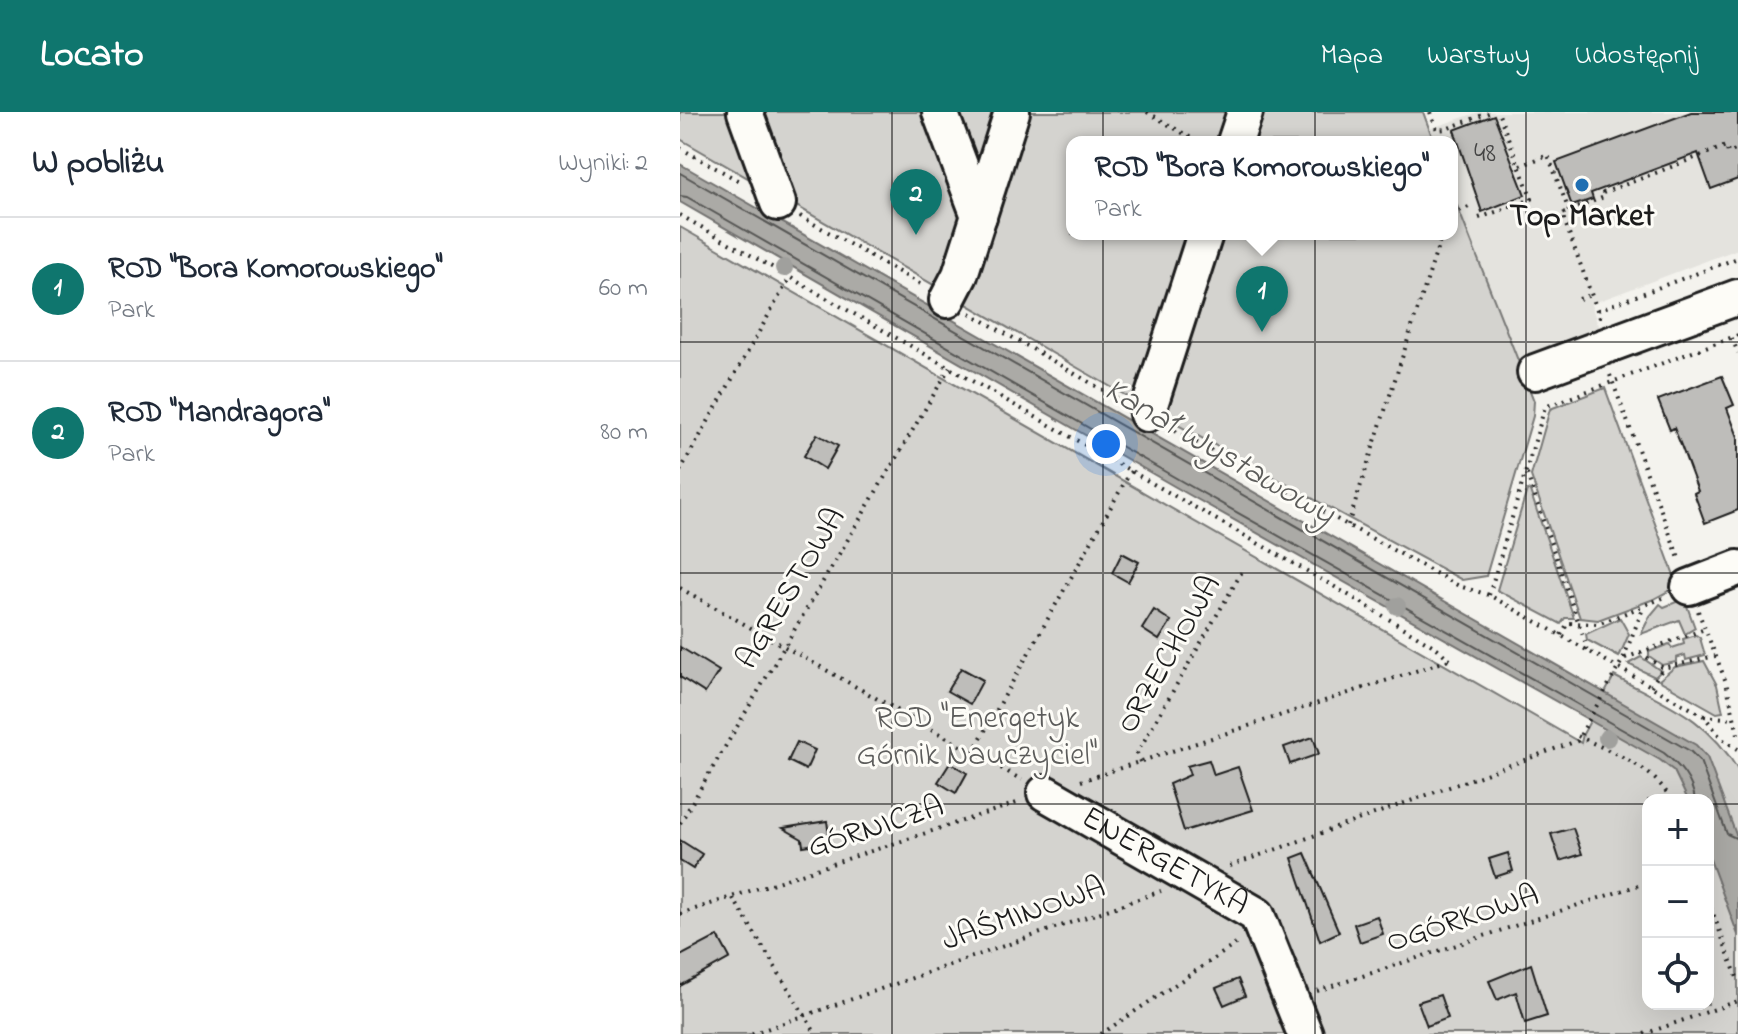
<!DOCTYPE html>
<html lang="pl">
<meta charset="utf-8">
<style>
:root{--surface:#fff;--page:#f6f6f7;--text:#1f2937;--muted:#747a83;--line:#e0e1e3;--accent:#0f766e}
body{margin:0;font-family:"Indie Flower",sans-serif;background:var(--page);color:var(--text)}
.controls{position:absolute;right:24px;bottom:24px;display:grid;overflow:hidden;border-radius:16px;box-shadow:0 8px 32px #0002}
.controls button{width:72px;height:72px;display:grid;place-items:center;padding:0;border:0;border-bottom:2px solid var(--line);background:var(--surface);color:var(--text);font:40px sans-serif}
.you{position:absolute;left:426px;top:332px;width:28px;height:28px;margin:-20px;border:6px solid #fff;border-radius:50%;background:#1a73e8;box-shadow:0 0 0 12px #1a73e833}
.badge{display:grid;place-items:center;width:52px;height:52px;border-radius:50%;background:var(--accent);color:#fff;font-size:26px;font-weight:700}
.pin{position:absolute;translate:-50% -66px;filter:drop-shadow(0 2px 4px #0008)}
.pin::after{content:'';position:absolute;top:42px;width:28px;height:24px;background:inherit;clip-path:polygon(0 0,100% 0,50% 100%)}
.popup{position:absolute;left:386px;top:24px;width:392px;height:104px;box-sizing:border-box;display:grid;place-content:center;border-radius:16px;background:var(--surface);filter:drop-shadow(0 2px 6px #0005);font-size:26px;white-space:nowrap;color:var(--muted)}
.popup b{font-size:30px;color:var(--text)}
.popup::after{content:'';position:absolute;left:50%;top:100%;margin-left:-16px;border:16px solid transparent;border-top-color:var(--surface)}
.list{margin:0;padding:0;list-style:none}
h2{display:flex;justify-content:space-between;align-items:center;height:104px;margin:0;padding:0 32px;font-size:34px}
h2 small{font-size:26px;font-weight:400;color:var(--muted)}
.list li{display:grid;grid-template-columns:52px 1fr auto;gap:24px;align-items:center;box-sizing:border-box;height:144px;padding:0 32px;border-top:2px solid var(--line)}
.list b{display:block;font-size:30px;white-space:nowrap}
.list p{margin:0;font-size:26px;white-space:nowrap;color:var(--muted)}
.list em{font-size:26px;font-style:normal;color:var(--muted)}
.icon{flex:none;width:44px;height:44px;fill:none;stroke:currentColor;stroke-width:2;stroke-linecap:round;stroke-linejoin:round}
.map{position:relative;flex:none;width:1058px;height:922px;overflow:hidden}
header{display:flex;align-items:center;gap:48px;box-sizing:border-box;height:112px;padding:0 40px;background:var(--accent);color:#fff}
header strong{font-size:38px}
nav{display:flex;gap:44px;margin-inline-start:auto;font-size:28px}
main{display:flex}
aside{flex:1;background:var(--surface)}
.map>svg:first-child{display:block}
.built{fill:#e4e3de}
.green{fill:#d4d3cf;stroke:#787876;stroke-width:2;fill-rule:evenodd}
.water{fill:#abaaa6;stroke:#72716f;stroke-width:2}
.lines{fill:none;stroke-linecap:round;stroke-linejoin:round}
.shore{stroke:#555553;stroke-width:2}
.building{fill:#bebdba;stroke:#1c1c1c;stroke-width:2}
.minor-casing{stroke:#1c1c1c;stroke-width:40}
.path{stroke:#1c1c1c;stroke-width:4;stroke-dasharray:2 6;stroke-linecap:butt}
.minor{stroke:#fdfcf7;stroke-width:34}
.tree{fill:#a0a09d}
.grid{fill:none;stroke:#1c1c1c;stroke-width:2;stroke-opacity:0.55}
.poi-dot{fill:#1f6fb2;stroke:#fdfcf7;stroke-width:3}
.labels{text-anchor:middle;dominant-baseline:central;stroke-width:6;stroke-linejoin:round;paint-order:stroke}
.number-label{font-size:28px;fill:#444}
.poi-label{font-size:32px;font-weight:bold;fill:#1c1c1c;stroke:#fdfcf7}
.street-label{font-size:32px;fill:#1c1c1c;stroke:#fdfcf7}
.park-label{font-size:32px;fill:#5c5c5b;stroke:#fdfcf7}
.water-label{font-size:34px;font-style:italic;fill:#5c5c5a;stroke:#fdfcf7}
</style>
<header>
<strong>Locato</strong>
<nav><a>Mapa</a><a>Warstwy</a><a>Udostępnij</a></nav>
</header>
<main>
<aside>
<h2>W pobliżu<small>Wyniki: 2</small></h2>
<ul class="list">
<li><span class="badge">1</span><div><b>ROD &quot;Bora Komorowskiego&quot;</b><p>Park</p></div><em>60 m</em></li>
<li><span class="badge">2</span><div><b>ROD &quot;Mandragora&quot;</b><p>Park</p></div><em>80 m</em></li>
</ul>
</aside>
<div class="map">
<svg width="1058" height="922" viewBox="0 0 1058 922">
<rect width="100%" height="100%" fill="#f4f3ee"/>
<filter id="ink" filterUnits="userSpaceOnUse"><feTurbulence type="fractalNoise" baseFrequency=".0125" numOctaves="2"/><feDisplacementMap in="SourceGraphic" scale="16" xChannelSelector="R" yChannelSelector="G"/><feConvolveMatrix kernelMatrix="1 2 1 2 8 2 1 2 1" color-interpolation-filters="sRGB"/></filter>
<g filter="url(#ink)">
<polygon class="built" points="799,0 1058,0 1058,137 911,192 920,220 838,250 772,81 772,30 754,30 749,17"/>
<g class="green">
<polygon points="0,0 743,0 754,30 392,30 392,122 772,122 772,81 854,289 853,304 806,464 782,468 483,305 0,27"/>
<path d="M0,115L901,631L903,622L934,564C986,592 1027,605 1058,658V922H0ZM968,688H1028V892H968Z"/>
<polygon points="925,276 998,474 974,487 918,508 900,506 851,364 870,297"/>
<polygon points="847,378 850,379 894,506 885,506 881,512 817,478"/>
<polygon points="1003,483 1015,516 1005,522 999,508 961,522 970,504 980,492 984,495 999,489 998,485"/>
<polygon points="940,506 949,522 939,545 907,528 906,522"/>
<polygon points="1016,523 1020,526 1025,543 1006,548 1005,543 996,546 996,550 982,553 969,544 969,540 989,532 992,536 1004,532 1003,527"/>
<polygon points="961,545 981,559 975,565 948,552"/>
<polygon points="1024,549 1037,573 1043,600 1037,601 979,568 995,555"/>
</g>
<polygon class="water" points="0,52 1016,633 1027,645 1058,728 1058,823 1028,742 1028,688 1008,688 994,659 980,648 499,377 0,90"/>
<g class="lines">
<g class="shore">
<polyline points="0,61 1010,639 1020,649 1047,722 1058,727"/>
<path d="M0,84L7,85L503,370L984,641C1000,654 1012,667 1015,688"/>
</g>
</g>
<g class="building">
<polygon points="1011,0 1058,0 1058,67 1031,77 1018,41 911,81 913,87 892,94 876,50"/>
<polygon points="814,3 845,83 802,100 774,18"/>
<polygon points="1042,264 1054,293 1047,296 1058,325 1058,398 1025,411 1014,381 1018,379 1002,336 994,316 990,318 978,288"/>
<polygon points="137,322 158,334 145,357 124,344"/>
<polygon points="442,441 459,450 448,470 432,461"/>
<polygon points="474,498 491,509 479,528 462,517"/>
<polygon points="0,535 39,559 25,581 0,565"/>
<polygon points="281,556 303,568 290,592 267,579"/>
<polygon points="633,625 639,642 610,652 604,635"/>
<polygon points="117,630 135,638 126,658 108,649"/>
<polygon points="529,648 534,663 558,655 573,698 504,719 489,672 510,663 507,654"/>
<polygon points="270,651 287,661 276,681 258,670"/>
<polygon points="147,709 150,730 123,734 122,727 103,716"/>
<polygon points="893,716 902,742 880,749 871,722"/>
<polygon points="0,728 22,742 13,757 0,749"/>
<polygon points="625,741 659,820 640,829 612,746"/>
<polygon points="828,741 833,759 815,765 809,747"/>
<polygon points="697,804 703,822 680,830 674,812"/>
<polygon points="38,824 50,846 0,874 0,844"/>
<polygon points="851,852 867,904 845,911 836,880 817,888 809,869"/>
<polygon points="558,867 565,884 544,893 536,876"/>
<polygon points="760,883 768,906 747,914 738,890"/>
</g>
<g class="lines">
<defs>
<g id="minor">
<polyline points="65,0 98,91"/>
<polyline points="260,0 299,104"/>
<polyline points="555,30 565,0"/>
<polyline points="267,188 280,163 332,0"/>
<polyline points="855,260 1058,185"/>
<polyline points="467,302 525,122"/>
<polyline points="1009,475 1058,456"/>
<path id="s1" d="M365,681L577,803L625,922"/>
</g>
</defs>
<use href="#minor" class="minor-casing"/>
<g class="path">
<polyline points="467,0 518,30"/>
<polyline points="750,0 757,18 766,17 811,0"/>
<polyline points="0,36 61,70"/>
<polyline points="840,54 868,43 889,99"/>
<polyline points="772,102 794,93"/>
<polyline points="0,103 655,475 757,536 770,548"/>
<polyline points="120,104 245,175"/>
<polyline points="799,106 852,87 818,0"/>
<polyline points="899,187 911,183"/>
<polyline points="918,198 1058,146"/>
<polyline points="290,201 442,289"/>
<polyline points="920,206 882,102 924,85 923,81 1046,34 1048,41 1058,37"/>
<polyline points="1052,226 1058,241"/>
<polyline points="930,263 1000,449"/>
<polyline points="488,315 779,474 809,483 1024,604 1042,627 1058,637"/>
<polyline points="0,359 109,167"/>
<polyline points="847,362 908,538"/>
<polyline points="668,413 762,122"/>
<polyline points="0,476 342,668"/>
<polyline points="809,483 865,295 1058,223"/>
<polyline points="1018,499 1046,570 1058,622"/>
<polyline points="881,523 888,511 918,512 983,486"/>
<polyline points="960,541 983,556 1035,544"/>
<polyline points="945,546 1025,517"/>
<polyline points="971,574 983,556"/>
<polyline points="1024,604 1054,607"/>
<path d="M898,624C930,640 974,654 991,688"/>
<polyline points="293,640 451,359"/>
<polyline points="460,650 457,641 563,458"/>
<polyline points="401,669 769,548"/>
<polyline points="0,711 270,255"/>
<polyline points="550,754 897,629 943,547 964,494"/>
<polyline points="53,786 136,922"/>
<polyline points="1028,788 1058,868"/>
<polyline points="0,802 340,690"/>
<polyline points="637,879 968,770"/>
<polyline points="72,922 481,779"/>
<polyline points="421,922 559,830"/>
<polyline points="964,922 1058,889"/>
</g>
<use href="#minor" class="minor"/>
</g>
<g class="tree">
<circle cx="104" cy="156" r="9"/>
<circle cx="717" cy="494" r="9"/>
<circle cx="927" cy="626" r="9"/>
</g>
</g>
<path class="grid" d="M212,0V922M423,0V922M635,0V922M846,0V922M0,230H1058M0,461H1058M0,692H968M1028,692H1058"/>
<circle class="poi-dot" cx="902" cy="73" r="8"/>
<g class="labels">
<g class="number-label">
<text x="805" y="42">48</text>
</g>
<g class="poi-label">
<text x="902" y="105">Top Market</text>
</g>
<g class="street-label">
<text transform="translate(112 477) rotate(-59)">AGRESTOWA</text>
<text transform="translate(490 543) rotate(-60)">ORZECHOWA</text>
<text transform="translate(196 716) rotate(-18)">GÓRNICZA</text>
<text stroke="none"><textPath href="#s1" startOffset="138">ENERGETYKA</textPath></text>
<text transform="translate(344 803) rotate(-19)">JAŚMINOWA</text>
<text transform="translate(783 808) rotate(-18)">OGÓRKOWA</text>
</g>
<g class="park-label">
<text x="297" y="607">ROD "Energetyk<tspan x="297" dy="37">Górnik Nauczyciel"</tspan></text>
</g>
<g class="water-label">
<text transform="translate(539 341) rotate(30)">Kanał Wystawowy</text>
</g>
</g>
</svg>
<div class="controls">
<button>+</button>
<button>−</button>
<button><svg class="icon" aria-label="locate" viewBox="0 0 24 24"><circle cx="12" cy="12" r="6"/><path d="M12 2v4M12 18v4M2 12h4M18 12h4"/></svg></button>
</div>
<div class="you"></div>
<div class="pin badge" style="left:582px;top:220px">1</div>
<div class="popup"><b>ROD &quot;Bora Komorowskiego&quot;</b>Park</div>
<div class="pin badge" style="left:236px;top:123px">2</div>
</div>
</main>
